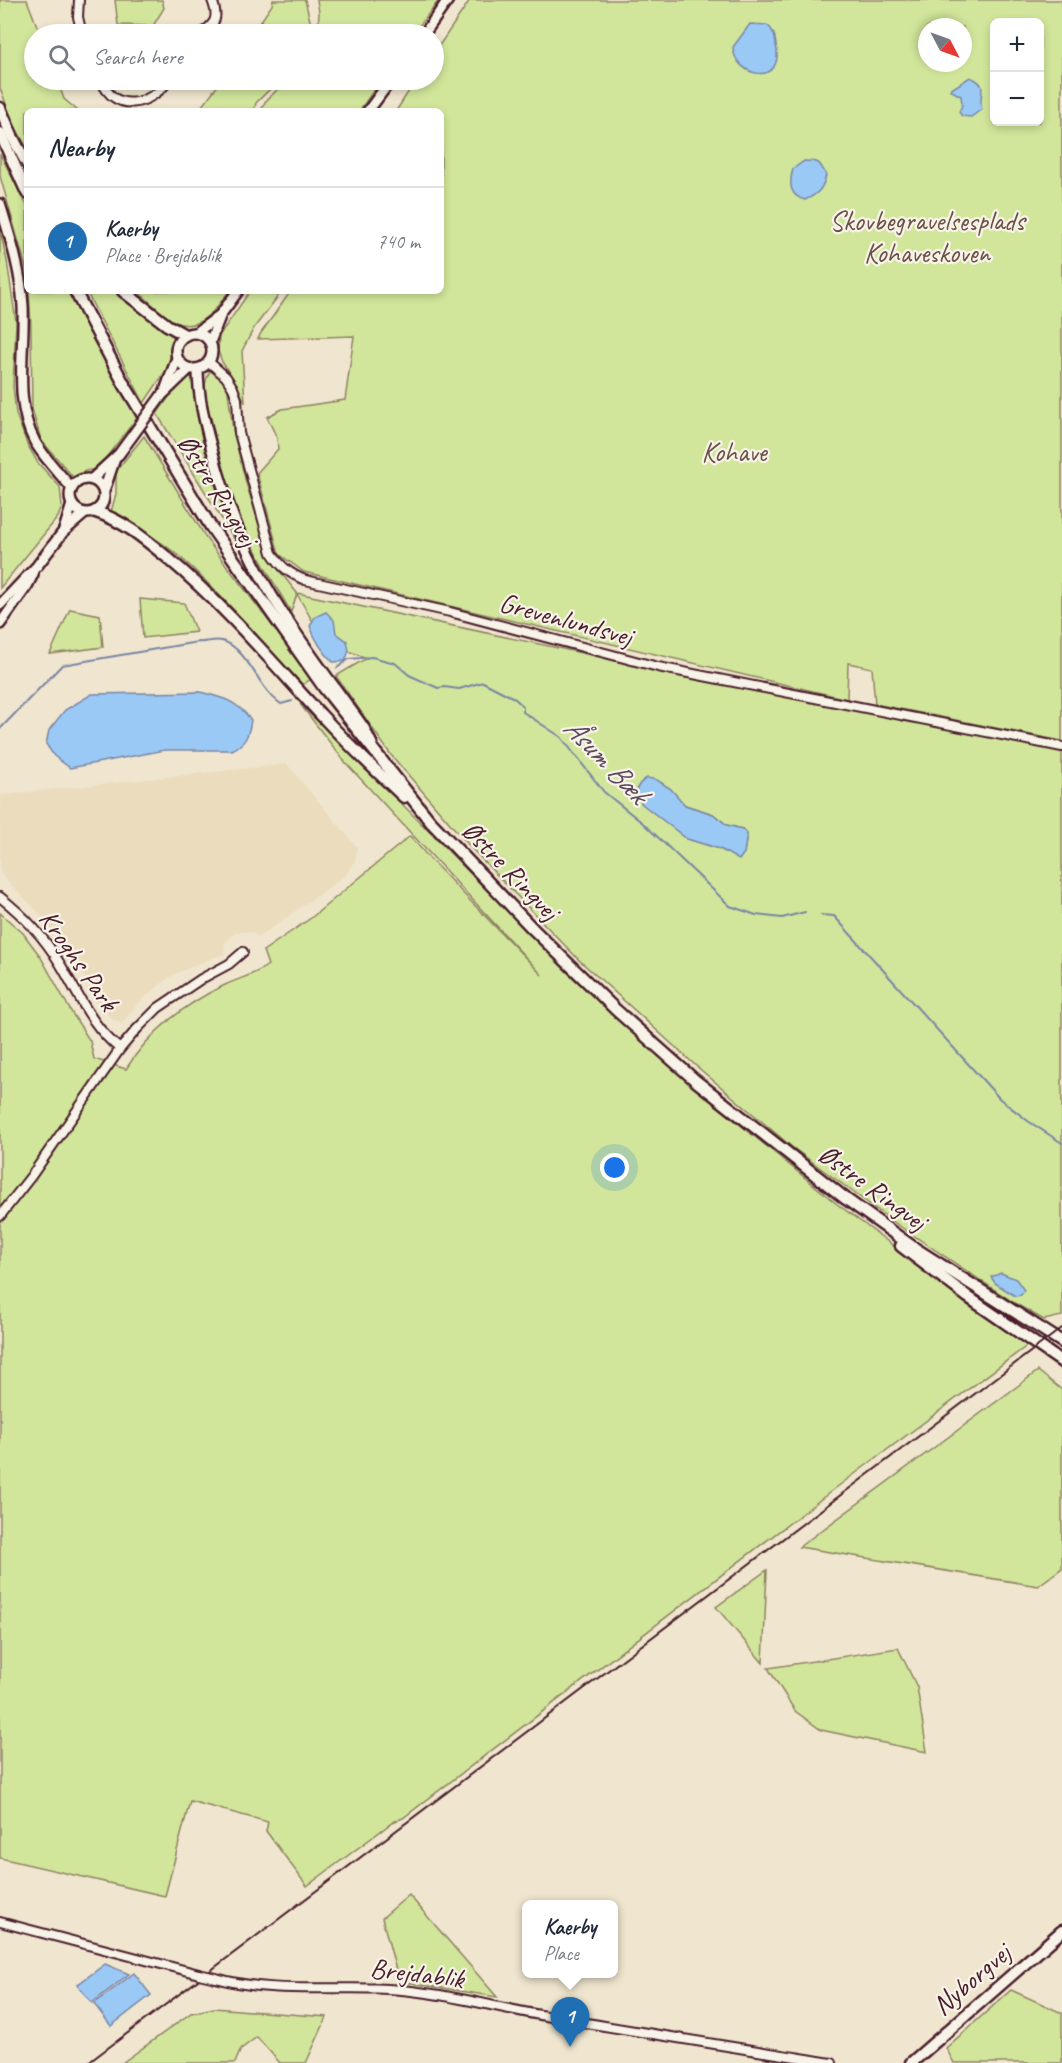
<!DOCTYPE html>
<meta charset="utf-8">
<style>
:root{--surface:#fff;--page:#f6f6f7;--text:#1f2937;--muted:#747a83;--line:#e0e1e3;--accent:#1f6fb2}
body{margin:0;font-family:Caveat,sans-serif;background:var(--page);color:var(--text)}
.controls{position:absolute;right:18px;top:18px;display:grid;overflow:hidden;border-radius:9px;box-shadow:0 3px 9px #0003}
.controls button{width:54px;height:54px;display:grid;place-items:center;padding:0;border:0;border-bottom:2px solid var(--line);background:var(--surface);color:var(--text);font:30px sans-serif}
.compass{position:absolute;left:918px;top:18px;width:54px;height:54px;border-radius:50%;background:var(--surface);box-shadow:0 3px 9px #0003;rotate:131deg}
.you{position:absolute;left:615px;top:1168px;width:21px;height:21px;margin:-15px;border:4px solid #fff;border-radius:50%;background:#1a73e8;box-shadow:0 0 0 9px #1a73e833}
.badge{display:grid;place-items:center;width:39px;height:39px;border-radius:50%;background:var(--accent);color:#fff;font-size:20px;font-weight:700}
.pin{position:absolute;translate:-50% -50px;filter:drop-shadow(0 2px 3px #0008)}
.pin::after{content:'';position:absolute;top:32px;width:21px;height:18px;background:inherit;clip-path:polygon(0 0,100% 0,50% 100%)}
.popup{position:absolute;left:522px;top:1900px;width:96px;height:78px;box-sizing:border-box;display:grid;place-content:center;border-radius:9px;background:var(--surface);filter:drop-shadow(0 2px 4px #0005);font-size:20px;white-space:nowrap;color:var(--muted)}
.popup b{font-size:22px;color:var(--text)}
.popup::after{content:'';position:absolute;left:50%;top:100%;margin-left:-12px;border:12px solid transparent;border-top-color:var(--surface)}
.list{margin:0;padding:0;list-style:none}
h2{display:flex;justify-content:space-between;align-items:center;height:78px;margin:0;padding:0 24px;font-size:26px}
h2 small{font-size:20px;font-weight:400;color:var(--muted)}
.list li{display:grid;grid-template-columns:39px 1fr auto;gap:18px;align-items:center;box-sizing:border-box;height:108px;padding:0 24px;border-top:2px solid var(--line)}
.list b{display:block;font-size:22px;white-space:nowrap}
.list p{margin:0;font-size:20px;white-space:nowrap;color:var(--muted)}
.list em{font-size:20px;font-style:normal;color:var(--muted)}
.icon{flex:none;width:33px;height:33px;fill:none;stroke:currentColor;stroke-width:2;stroke-linecap:round;stroke-linejoin:round}
.map{position:relative;flex:none;width:1062px;height:2063px;overflow:hidden}
.search{position:absolute;background:var(--surface);box-shadow:0 3px 9px #0003;left:24px;top:24px;width:420px;height:66px;display:flex;align-items:center;gap:15px;box-sizing:border-box;padding:0 21px;border-radius:33px;color:var(--muted);font-size:22px}
.panel{position:absolute;background:var(--surface);box-shadow:0 3px 9px #0003;left:24px;top:108px;width:420px;height:186px;border-radius:9px}
.map>svg:first-child{display:block}
.built{fill:#ebdcbe}
.green{fill:#d1e69b;stroke:#8e8263;stroke-width:1.5;fill-rule:evenodd}
.water{fill:#9ac9f5;stroke:#7a85a4;stroke-width:1.5}
.lines{fill:none;stroke-linecap:round;stroke-linejoin:round}
.stream{stroke:#7a85a4;stroke-width:2}
.minor-casing{stroke:#4a1f2b;stroke-width:12}
.tertiary-casing{stroke:#4a1f2b;stroke-width:14}
.secondary-casing{stroke:#4a1f2b;stroke-width:15}
.minor{stroke:#f7f3e8;stroke-width:8}
.tertiary{stroke:#f7f3e8;stroke-width:9}
.secondary{stroke:#f7f3e8;stroke-width:10}
.rail{stroke:#4a1f2b;stroke-width:2}
.minor-bridge-casing{stroke:#4a1f2b;stroke-width:12;stroke-linecap:butt}
.tertiary-bridge-casing{stroke:#4a1f2b;stroke-width:14;stroke-linecap:butt}
.minor-bridge{stroke:#f7f3e8;stroke-width:8}
.tertiary-bridge{stroke:#f7f3e8;stroke-width:9}
.labels{text-anchor:middle;dominant-baseline:central;stroke-width:4.5;stroke-linejoin:round;paint-order:stroke}
.park-label{font-size:28px;fill:#6c5147;stroke:#f7f3e8}
.street-label{font-size:28px;fill:#4a1f2b;stroke:#f7f3e8}
.water-label{font-size:30px;font-style:italic;fill:#5e4a5e;stroke:#f7f3e8}
</style>
<div class="map">
<svg width="1062" height="2063" viewBox="0 0 1062 2063">
<rect width="100%" height="100%" fill="#f0e6cf"/>
<filter id="ink" filterUnits="userSpaceOnUse"><feTurbulence type="fractalNoise" baseFrequency=".0167" numOctaves="2"/><feDisplacementMap in="SourceGraphic" scale="12" xChannelSelector="R" yChannelSelector="G"/><feConvolveMatrix kernelMatrix="1 2 1 2 8 2 1 2 1" color-interpolation-filters="sRGB"/></filter>
<g filter="url(#ink)">
<polygon class="built" points="287,764 357,847 355,861 345,876 259,937 251,932 236,932 225,943 224,954 194,965 170,977 137,1004 122,1024 112,1019 97,1001 80,970 41,915 0,874 0,795"/>
<g class="green">
<polygon points="0,0 27,0 40,34 34,34 34,80 57,80 64,99 78,111 27,111 27,148 13,122 0,88"/>
<polygon points="115,0 162,0 164,8 153,26 118,25"/>
<polygon points="273,0 305,0 311,25 309,34 252,34 272,5"/>
<polygon points="317,0 439,0 413,34 318,34 319,12"/>
<path d="M470,0H1062V741L875,704L872,668L848,663L847,699L304,572L279,554L257,473L278,449L277,438L267,417L282,409L345,400L354,336L258,339L261,333L291,291H441V111H396L416,80H434V53ZM994,22H1040V122H994ZM927,27H963V63H927Z"/>
<polygon points="222,80 279,80 256,103 254,111 198,111"/>
<polygon points="287,80 381,80 359,111 261,111 265,102"/>
<polygon points="0,154 27,206 27,271 0,176"/>
<polygon points="0,230 7,261 16,322 13,386 16,414 27,444 38,463 60,487 62,507 58,517 0,588"/>
<polygon points="29,291 71,291 137,418 97,469 85,471 73,477 41,440 32,409 31,326"/>
<polygon points="86,291 114,291 175,338 167,369 144,403"/>
<path d="M137,291H229C212,316 191,340 162,313C154,306 146,298 137,291Z"/>
<polygon points="250,291 282,291 254,328 242,351 245,403 237,384 222,362 218,351 219,336"/>
<path d="M211,370L227,384L233,430L246,483L268,552L278,569L297,593L648,667L647,669L1062,751V1316L1044,1320L1016,1304L895,1223L792,1147L695,1065L578,959L473,850L391,755L336,676L367,658L325,643L297,594L291,612C269,574 244,535 230,493C222,471 217,446 212,422C208,405 199,386 211,370ZM679,799L685,805L713,814L727,825L742,829L747,834L744,853L735,857L720,849L687,839Z"/>
<path d="M193,377C195,412 203,448 214,482C225,517 245,551 262,584L157,414L182,378Z"/>
<path d="M144,436L208,541L312,678L301,686C265,644 228,601 188,564C165,543 137,527 111,512L116,494V471Z"/>
<polygon points="140,599 184,603 196,632 143,638"/>
<polygon points="70,609 100,615 103,647 50,654"/>
<path d="M300,704L406,808L571,976L704,1095L837,1204L1028,1345L829,1493L403,1818L393,1822L307,1886L266,1831L268,1822L190,1801L165,1896L0,1858V913L23,933L40,956L72,1013L90,1041L94,1059L126,1069C149,1032 186,1003 225,985C239,978 255,975 268,965L263,951L311,918L410,836L431,860L542,975L345,762Z"/>
<polygon points="1038,1371 1062,1390 1062,1568 1038,1586 799,1547"/>
<polygon points="767,1570 763,1663 716,1607"/>
<polygon points="898,1648 917,1687 927,1752 821,1730 795,1711 768,1668"/>
<polygon points="409,1895 497,1997 399,1981 382,1918"/>
<polygon points="1011,1990 1062,2013 1062,2063 954,2063 946,2048"/>
<polygon points="214,2008 327,2017 306,2063 280,2063 257,2037 241,2049 235,2063 122,2063 191,2013"/>
</g>
<g class="water">
<path d="M750,24L767,25C774,30 775,37 776,45C785,88 734,77 733,47Z"/>
<path d="M970,77C991,85 977,95 982,109L971,117L962,116L959,112L962,105L961,96L950,90Z"/>
<path d="M804,161C819,161 819,161 826,175C823,189 818,194 805,200C789,196 789,183 793,169Z"/>
<path d="M326,612L334,620L336,633L347,641L349,651L345,661L333,662C322,651 315,640 310,626L315,617Z"/>
<path d="M200,692C223,698 236,700 251,720C249,734 246,744 232,750H165L70,768L54,756L46,744L49,730L65,710L92,694Z"/>
<path d="M647,778L657,780L671,789L685,805L713,814L727,825L742,829L747,834L744,853L739,860L720,849L687,839L642,804C634,793 635,785 647,778Z"/>
<polygon points="1001,1273 1016,1279 1024,1290 1021,1295 1015,1296 995,1283 991,1277"/>
<polygon points="105,1964 129,1974 92,2003 77,1985"/>
<polygon points="134,1973 151,1995 111,2026 94,2004"/>
</g>
<g class="lines">
<g class="stream">
<polyline points="337,668 349,659 372,657 395,663 409,675 438,688 444,687 459,689 483,682 514,698 523,706 523,712 561,737 604,792 644,824 730,906 756,915 782,918 805,912"/>
<path d="M0,729L62,665L198,642C206,643 214,639 222,641C244,647 256,679 270,694C273,698 277,701 281,704L292,701"/>
<polyline points="821,915 834,916 1000,1099 1028,1121 1062,1143"/>
</g>
<defs>
<g id="minor">
<polyline points="79,0 78,17 82,34"/>
<path d="M201,34C216,23 219,18 212,0"/>
<path d="M101,80C115,114 150,106 169,80"/>
<path d="M209,362L226,377L233,388L237,399L239,433L272,553C281,567 290,574 305,580L450,612L658,667L1062,747"/>
<path d="M0,897C23,915 44,937 59,962C78,993 91,1026 120,1049"/>
<polyline points="0,1216 32,1175 120,1049 137,1029 158,1008 201,979 229,964 243,952"/>
<polyline points="0,1922 199,1974"/>
<path d="M216,1978C282,1997 352,1982 419,1992C460,1997 500,2008 540,2015C637,2032 734,2047 832,2063"/>
</g>
<g id="tertiary">
<polyline points="424,34 448,0"/>
<polyline points="368,111 391,80"/>
<path d="M0,204C10,237 21,271 23,306C25,350 13,401 35,442C45,459 59,473 72,488"/>
<circle cx="194" cy="351" r="18"/>
<polyline points="196,333 220,315"/>
<polyline points="210,342 221,314 238,291"/>
<path d="M198,369C198,397 205,424 212,450C220,479 229,508 241,536C271,606 321,667 364,728L372,744"/>
<polyline points="166,388 177,358"/>
<polyline points="162,395 189,369"/>
<circle cx="87" cy="496" r="17"/>
<polyline points="92,479 119,454"/>
<polyline points="104,491 114,461"/>
<polyline points="64,530 72,504"/>
<polyline points="0,605 37,566 63,532 84,514"/>
<polyline points="0,624 27,586 33,574"/>
</g>
<g id="secondary">
<polyline points="0,108 12,136 27,164"/>
<polyline points="0,133 27,193"/>
<polyline points="75,291 124,384 211,527 325,689 430,821 533,929 616,1010 696,1081 846,1199 913,1247 1062,1342"/>
<polyline points="123,291 167,325 185,335"/>
<path d="M96,512C124,521 146,540 169,559C225,606 272,662 322,716C348,744 376,771 404,797"/>
<polyline points="901,1246 968,1297 1062,1362"/>
<polyline points="911,2063 1062,1931"/>
</g>
</defs>
<use href="#minor" class="minor-casing"/>
<use href="#tertiary" class="tertiary-casing"/>
<use href="#secondary" class="secondary-casing"/>
<use href="#minor" class="minor"/>
<use href="#tertiary" class="tertiary"/>
<use href="#secondary" class="secondary"/>
<polyline class="rail" points="88,2063 1062,1328"/>
<defs>
<polyline id="minor-bridge" points="199,1974 216,1978"/>
<polyline id="tertiary-bridge" points="119,454 162,395"/>
</defs>
<use href="#minor-bridge" class="minor-bridge-casing"/>
<use href="#tertiary-bridge" class="tertiary-bridge-casing"/>
<use href="#minor-bridge" class="minor-bridge"/>
<use href="#tertiary-bridge" class="tertiary-bridge"/>
</g>
</g>
<g class="labels">
<g class="park-label">
<text x="927" y="220">Skovbegravelsesplads<tspan x="927" dy="32">Kohaveskoven</tspan></text>
<text x="734" y="451">Kohave</text>
</g>
<g class="street-label">
<text transform="translate(218 490) rotate(58)">Østre Ringvej</text>
<text transform="translate(566 619) rotate(15)">Grevenlundsvej</text>
<text transform="translate(511 870) rotate(46)">Østre Ringvej</text>
<text transform="translate(79 960) rotate(55)">Kroghs Park</text>
<text transform="translate(873 1187) rotate(36)">Østre Ringvej</text>
<text transform="translate(417 1973) rotate(7)">Brejdablik</text>
<text transform="translate(971 1979) rotate(-41)">Nyborgvej</text>
</g>
<g class="water-label">
<text transform="translate(606 760) rotate(46)">Åsum Bæk</text>
</g>
</g>
</svg>
<div class="controls">
<button>+</button>
<button>−</button>
</div>
<svg class="compass" viewBox="-18 -18 36 36"><path d="M0-13l5 13h-10z" fill="#e53935"/><path d="M0 13l5-13h-10z" fill="#747a83"/></svg>
<div class="you"></div>
<div class="pin badge" style="left:570px;top:2047px">1</div>
<div class="popup"><b>Kaerby</b>Place</div>
<div class="search"><svg class="icon" aria-label="search" viewBox="0 0 24 24"><circle cx="10" cy="10" r="6"/><path d="M15 15l6 6"/></svg>Search here</div>
<section class="panel">
<h2>Nearby<small></small></h2>
<ul class="list">
<li><span class="badge">1</span><div><b>Kaerby</b><p>Place · Brejdablik</p></div><em>740 m</em></li>
</ul>
</section>
</div>
